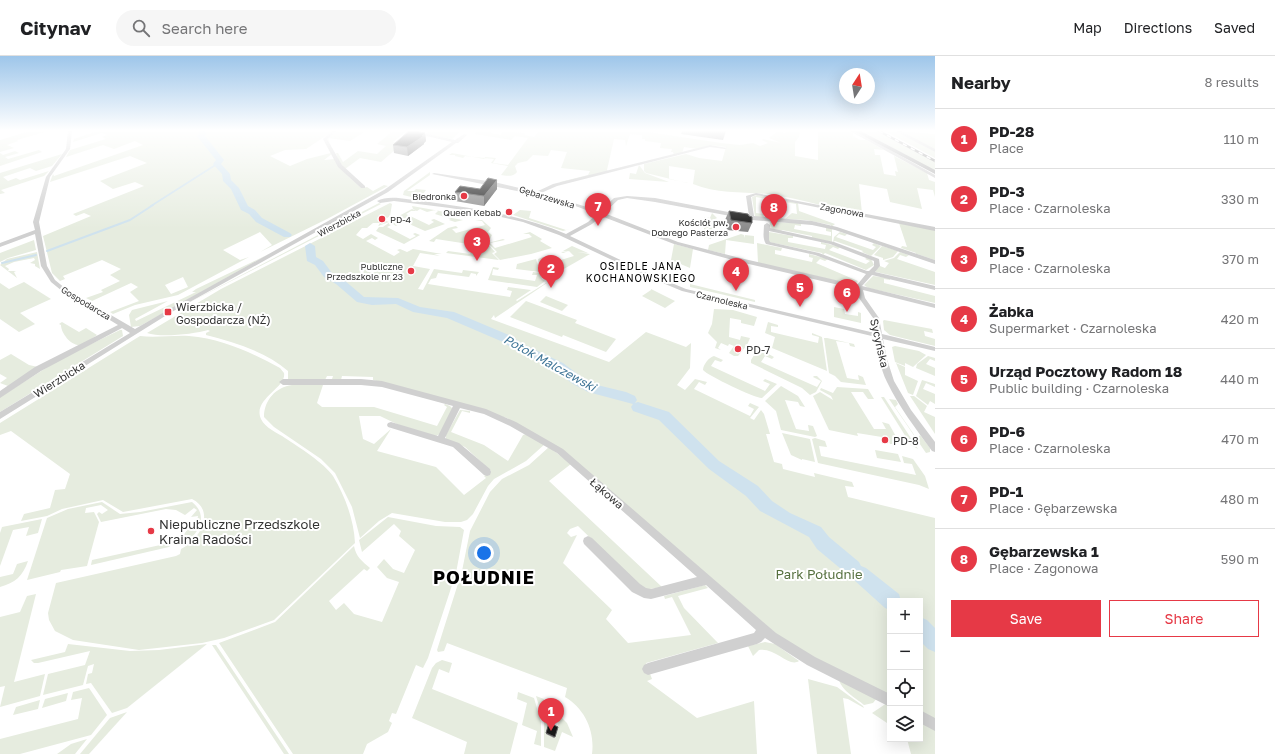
<!DOCTYPE html>
<meta charset="utf-8">
<style>
:root{--surface:#fff;--page:#f6f6f6;--text:#202124;--muted:#757577;--line:#e0e0e0;--accent:#e63946}
body{margin:0;font-family:"Golos Text",sans-serif;background:var(--page);color:var(--text)}
.controls{position:absolute;right:12px;bottom:12px;display:grid;overflow:hidden;border-radius:0px;box-shadow:0 4px 16px #0002}
.controls button{width:36px;height:36px;display:grid;place-items:center;padding:0;border:0;border-bottom:1px solid var(--line);background:var(--surface);color:var(--text);font:20px sans-serif}
.compass{position:absolute;left:839px;top:12px;width:36px;height:36px;border-radius:50%;background:var(--surface);box-shadow:0 4px 16px #0002;rotate:12deg}
.you{position:absolute;left:484px;top:497px;width:14px;height:14px;margin:-10px;border:3px solid #fff;border-radius:50%;background:#1a73e8;box-shadow:0 0 0 6px #1a73e833}
.badge{display:grid;place-items:center;width:26px;height:26px;border-radius:50%;background:var(--accent);color:#fff;font-size:13px;font-weight:700}
.pin{position:absolute;translate:-50% -33px;filter:drop-shadow(0 1px 2px #0008)}
.pin::after{content:'';position:absolute;top:21px;width:14px;height:12px;background:inherit;clip-path:polygon(0 0,100% 0,50% 100%)}
.list{margin:0;padding:0;list-style:none}
h2{display:flex;justify-content:space-between;align-items:center;height:52px;margin:0;padding:0 16px;font-size:17px}
h2 small{font-size:13px;font-weight:400;color:var(--muted)}
.list li{display:grid;grid-template-columns:26px 1fr auto;gap:12px;align-items:center;box-sizing:border-box;height:60px;padding:0 16px;border-top:1px solid var(--line)}
.list b{display:block;font-size:15px;white-space:nowrap}
.list p{margin:0;font-size:13px;white-space:nowrap;color:var(--muted)}
.list em{font-size:13px;font-style:normal;color:var(--muted)}
.actions{display:flex;gap:8px;padding:12px 16px}
.actions a{flex:1;padding:9px 0;border:1px solid var(--accent);border-radius:0px;text-align:center;font-size:14px;color:var(--accent)}
.actions .main{background:var(--accent);color:#fff}
.icon{flex:none;width:22px;height:22px;fill:none;stroke:currentColor;stroke-width:2;stroke-linecap:round;stroke-linejoin:round}
.map{position:relative;flex:none;width:935px;height:698px;overflow:hidden}
header{display:flex;align-items:center;gap:24px;box-sizing:border-box;height:56px;padding:0 20px;background:var(--surface);border-bottom:1px solid var(--line)}
header strong{font-size:19px}
nav{display:flex;gap:22px;margin-inline-start:auto;font-size:14px}
.search{width:280px;height:36px;background:var(--page);display:flex;align-items:center;gap:10px;box-sizing:border-box;padding:0 14px;border-radius:22px;color:var(--muted);font-size:15px}
main{display:flex}
aside{flex:1;background:var(--surface)}
.map>svg:first-child{display:block}
.green{fill:#e6ecdf;fill-rule:evenodd}
.lines{fill:none;stroke-linecap:round;stroke-linejoin:round}
.stream-far1{stroke:#cfe2ee;stroke-width:1.5}
.stream{stroke:#cfe2ee;stroke-width:2}
.river{fill:#cfe2ee;fill-rule:evenodd}
.minor{fill:#d0d0d0;fill-rule:evenodd}
.major{fill:#ababab;fill-rule:evenodd}
.rail-casing{stroke:#888;stroke-width:2.5}
.rail{stroke:#fff;stroke-width:1.5;stroke-dasharray:4.5;stroke-linecap:butt}
.wall{fill:#8c8c8c}
.shaded-wall{fill:#5f5f5f}
.building{fill:#1a1a1a;stroke:#5f5f5f}
.poi-dot{fill:#e63946;stroke:#fff;stroke-width:1.5}
.labels{text-anchor:middle;dominant-baseline:central;stroke-width:4;stroke-linejoin:round;paint-order:stroke}
.far-poi-label{font-size:9px;fill:#333;stroke:#fff;text-anchor:end}
.far-street-label{font-size:9px;fill:#333;stroke:#fff}
.far-neighbourhood-label{font-size:10px;letter-spacing:1px;fill:#000;stroke:#fff}
.poi-label{font-size:11px;fill:#333;stroke:#fff;text-anchor:start}
.street-label{font-size:11px;fill:#333;stroke:#fff}
.water-label{font-size:12px;font-style:italic;fill:#3f7597;stroke:#fff}
.near-poi-label{font-size:13px;fill:#333;stroke:#fff;text-anchor:start}
.near-park-label{font-size:13px;fill:#56703f;stroke:#fff}
.near-district-label{font-size:18px;font-weight:bold;letter-spacing:1px;fill:#000;stroke:#fff}
</style>
<header>
<strong>Citynav</strong>
<div class="search"><svg class="icon" aria-label="search" viewBox="0 0 24 24"><circle cx="10" cy="10" r="6"/><path d="M15 15l6 6"/></svg>Search here</div>
<nav><a>Map</a><a>Directions</a><a>Saved</a></nav>
</header>
<main>
<div class="map">
<svg width="935" height="698" viewBox="0 0 935 698">
<rect width="100%" height="100%" fill="#fff"/>
<g class="green">
<polygon points="30,75 48,75 17,84 18,85 7,89 14,92 0,96 0,84"/>
<path d="M98,75H333L306,93L285,94L270,100L290,110L307,103L331,97L326,87L333,97L324,104L334,103L348,120L361,132L367,131L373,135L384,129L388,130L327,163L260,196L272,189L260,176L223,194L240,204L249,201L178,239L135,249L113,258L110,256L139,245L130,236L138,231L131,227L92,245L86,242L103,236L101,234L120,225L110,219L121,213L102,204L63,220L65,223L60,225L52,217L43,180L91,160L84,157L76,160L73,158L144,130L135,126L113,133L100,125L147,107L130,100L50,126L53,118L54,120L143,89L135,85L114,93L103,89L66,101L70,94L106,83L102,81L107,79L102,77L73,86L74,83ZM183,221L188,231L171,238L165,229Z"/>
<polygon points="337,75 366,75 350,85 328,82 330,87 327,83"/>
<polygon points="393,75 405,76 393,86 403,87 381,106 360,102 345,113 338,104 336,97 338,97 343,106 358,95 377,98 386,90 377,88"/>
<polygon points="429,75 461,75 452,83 426,78"/>
<path d="M476,75H492L491,77L501,79L502,75L525,77L524,79L534,81L539,75L648,76L721,87L740,89L753,87L760,90L768,87L762,84L763,83L781,87L769,82L778,75L785,77L786,75H800L799,81L795,86V100L818,104V75H849L853,77V80L860,84H866L884,94L874,93L875,99H880L884,118L896,120L895,115L898,116L894,100L927,117L929,124L935,126V141L933,134L917,132L922,153L890,146L887,133L859,128L862,157C832,153 804,144 775,139C748,135 719,139 693,128L695,114L669,110V123L688,127H687L646,117L644,115V108L686,98L699,102L722,105L726,91L710,89L698,93L684,91L682,97L674,99L673,96H671L672,93L660,92L661,87L645,85V83H642V79L630,78L626,90L625,84L614,83L607,114L608,115L560,127V126L588,119L590,115L561,112L567,96L551,94L548,100L533,99L527,105L518,107L515,110L517,116C514,121 506,120 501,119L508,110L491,107L494,103L465,100L463,102L455,100V99H449L452,97L484,103L485,101L496,102L493,107L508,109L528,82L515,80L511,84L475,78Z"/>
<polygon points="862,75 877,75 935,106 935,115"/>
<polygon points="885,75 896,75 935,96 935,102"/>
<polygon points="899,75 935,78 935,94"/>
<polygon points="39,94 42,96 0,110 0,97 3,99 15,95 19,97 5,101 8,103"/>
<polygon points="62,98 52,110 36,115 30,112 3,121 8,125 16,122 20,124 49,115 44,120 1,134 5,137 0,138 0,117"/>
<polygon points="639,109 645,117 669,126 629,123 630,117 636,118"/>
<polygon points="430,116 430,119 407,135 414,135 416,133 426,134 420,142 428,145 403,139 404,135"/>
<polygon points="757,139 798,147 799,155 835,168 831,171 831,169 806,164 785,163 792,157 797,158 796,148 756,141 756,157 763,158 764,161 755,161 752,141"/>
<polygon points="379,147 381,148 175,254"/>
<path d="M390,147L392,148L390,160L384,164L389,166L378,170L380,167H373L367,172H362L356,179L363,183L371,178L378,182L375,184L372,182L366,185L394,200L400,196L397,194L400,193L407,196L413,193L442,198H434L440,200L420,197L413,210L430,213L418,233L423,234L434,213L462,217L463,214L479,216L476,220V218L471,217L469,221L438,217L436,222L431,223L428,228L510,241L512,235L507,234L508,231L531,234L516,244L517,245L546,227H547L495,262L494,259L491,263L609,306L646,276L686,291L691,287L690,312L677,329L685,334L695,323L707,326L705,329L699,326L694,333L750,360L754,353L748,350L750,347L759,351L750,362L754,364L761,354L764,358L770,378H766L774,406L782,408L783,413L815,421L814,417L852,426L854,431L845,430L848,441L935,462V665L920,656V545H890V641L795,594L582,411L507,362L373,324V321L342,320L341,324L332,323L333,320H327L325,324H288V315C266,296 234,286 206,279V277L210,275L208,274C194,278 161,282 147,277L221,233Z"/>
<polygon points="412,150 473,161 467,162 449,158 446,161 463,164 455,166 449,164 451,163 435,158 438,155 435,154 427,156 420,153 417,155 413,153"/>
<polygon points="412,153 417,155 411,155 406,158 429,169 434,166 431,164 434,163 445,168 425,175 398,163 397,161"/>
<polygon points="520,154 531,155 529,162 566,174 570,173 563,175 513,159"/>
<polygon points="712,157 717,162 713,164 711,183 704,181 704,161 710,162"/>
<polygon points="482,164 491,172 488,176 492,179 490,183 483,185 484,186 475,189 436,183 434,186 429,185 448,172 456,170 458,172 452,173 456,177 485,169 482,165 475,165"/>
<polygon points="390,166 398,168 396,170 393,168 387,171 410,183 416,180 413,178 415,177 420,179 404,188 376,175 379,171 383,171"/>
<polygon points="770,166 801,167 801,170 795,169 794,173 831,180 831,176 826,175 826,171 832,173 832,186 812,182 812,180 782,174 781,175 769,172"/>
<polygon points="899,167 935,174 935,204 917,198 916,199 916,197 901,192 902,190 907,191"/>
<polygon points="530,176 542,183 540,185 552,192 531,198 500,204 494,198 497,196 488,187 503,183 505,184 490,187 495,192 532,181 529,178 523,178"/>
<polygon points="769,176 793,180 793,182 788,182 788,186 825,193 826,189 821,188 821,186 840,191 838,193 833,191 829,194 866,208 870,205 865,203 868,201 871,203 874,209 866,214 825,197 823,199 822,197 769,186"/>
<polygon points="840,176 847,178 845,180 839,178 836,181 873,194 876,191 872,189 874,187 881,190 871,200 862,196 863,195 835,185 833,186 834,181"/>
<polygon points="741,178 744,179 744,182 745,179 754,180 754,188 726,184 725,198 708,194 709,189"/>
<polygon points="34,184 36,194 8,202 0,206 0,197"/>
<polygon points="487,187 495,196 492,197 499,204 446,197 448,195 470,198 475,191"/>
<polygon points="757,187 782,192 781,195 775,194 775,198 812,206 813,202 809,201 809,198 828,203 825,205 820,203 816,207 858,225 855,228 851,228 758,207"/>
<polygon points="674,188 693,193 690,212 671,204"/>
<polygon points="572,190 588,197 577,196 590,198 555,218 541,216 538,203 543,201 545,203 539,205 544,209 574,200 569,195 563,197 561,196 570,195 563,195"/>
<polygon points="882,190 898,195 893,201 883,204 883,202 874,199"/>
<polygon points="37,196 40,213 35,210 35,208 30,207 35,204 34,202 14,206 5,210 9,213 8,215 16,215 14,216 17,222 0,209 7,203"/>
<polygon points="900,196 909,199 906,201 900,199 897,203 935,216 935,229 876,216 875,215 880,210 885,212 889,207 884,205 894,202"/>
<polygon points="269,198 140,270 131,271 129,259 132,254 168,245 135,263 136,265 196,236 192,236 196,233"/>
<polygon points="536,203 540,216 516,213 517,208"/>
<polygon points="493,211 499,212 498,214 493,213 492,219 535,225 537,219 532,219 533,216 540,217 542,223 545,225 537,231 488,224"/>
<polygon points="873,220 890,222 890,224 884,223 884,227 935,240 935,247 868,232 864,229"/>
<polygon points="24,226 51,243 20,257 35,268 19,276 0,263 0,227 9,233"/>
<polygon points="690,228 755,244 755,246 690,231"/>
<polygon points="651,234 651,233 675,245 665,252 642,240"/>
<polygon points="546,240 568,249 562,255 540,246"/>
<polygon points="526,245 577,264 575,267 616,283 606,296 563,279 562,281 510,261"/>
<polygon points="834,251 844,253 845,258 858,260 858,256 861,257 861,267 834,261"/>
<polygon points="714,253 733,254 757,261 754,270 741,267 741,264 730,262 729,281 740,284 741,280 750,282 747,289 738,300 734,300 729,297 734,290 729,288 728,290 721,287 718,292 721,294 715,292 717,286 708,277 712,268"/>
<polygon points="884,264 932,273 933,277 924,275 925,280 935,283 935,290 890,279 884,274 883,265"/>
<path d="M62,266L79,276L86,272L97,279C93,282 85,288 80,289C71,290 61,277 61,269L59,268Z"/>
<polygon points="768,266 778,269 778,271 771,270 771,276 818,287 819,281 812,279 812,277 822,281 827,315 772,292 775,281 765,277"/>
<polygon points="120,274 122,274 123,280 0,356 0,341 62,302"/>
<path d="M140,280C156,282 173,279 189,280C223,283 250,296 280,312L284,317C287,332 252,343 261,363C265,372 278,377 285,382C299,391 324,407 333,420C345,440 354,464 355,487L274,564L224,582L202,587L139,594L73,584L55,575L49,564L48,557L56,527L176,500L180,498L181,493C200,484 216,455 192,443L123,456L103,444L62,453L47,460L21,465L24,458L50,452L55,434L65,433L70,418L11,375L0,379V367Z"/>
<polygon points="824,282 827,282 854,288 855,291 850,290 849,287 836,285 847,322 859,324 858,319 863,321 866,329 841,326 835,320 829,317"/>
<polygon points="895,290 919,295 926,299 913,311 905,307 905,310 895,306 892,291"/>
<polygon points="756,296 765,296 774,301 772,303 765,300 761,306 817,331 821,325 813,321 814,320 817,320 822,325 816,336 810,339 802,332 751,307 751,304"/>
<polygon points="11,298 29,309 38,311 8,330 0,327 7,322 0,318 0,304"/>
<path d="M714,300L723,304L721,306L715,304L711,310L765,335L770,328L763,325L765,323L777,328L762,342C757,343 708,320 703,314C703,309 709,301 714,300Z"/>
<polygon points="928,300 935,302 935,305 930,303 926,308 935,312 935,320 916,312 917,308"/>
<polygon points="896,307 905,311 905,319 918,325 913,339 908,337"/>
<polygon points="922,324 935,328 935,331 926,327 923,333 935,338 935,348 930,345 928,349 916,340"/>
<path d="M292,329H323L317,347L322,351H374L437,370L447,351L444,349L445,348L450,350L453,353L440,378L436,380L403,371L380,360H359L363,383L374,388L391,373L377,395L436,411L464,439L486,422L484,420L491,415L465,391L446,383V379L460,354L470,355V357L462,355L451,376L484,389L508,405L523,379L526,378L545,388L526,405L494,423L488,430L473,458L467,464L461,466H445L392,457L379,465L360,482L352,451L335,417L321,403L274,371L264,361C264,344 276,331 292,329Z"/>
<polygon points="781,330 798,340 805,351 800,350 798,346 785,344 796,373 809,375 808,369 813,370 817,380 815,381 781,374 776,355 765,345"/>
<polygon points="837,331 868,333 874,343 868,343 863,336 851,336 874,373 886,373 882,366 889,368 898,384 898,388 890,388 888,382 857,377 858,380 829,374 813,340 820,336 833,344 831,340 820,334 821,332 833,337"/>
<polygon points="910,340 914,340 927,350 924,356 935,361 935,378"/>
<polygon points="881,341 884,341 918,393 911,389"/>
<polygon points="889,343 896,344 898,348 895,351 917,383 920,379 930,392 930,396 926,397"/>
<polygon points="782,377 810,383 815,406 802,403 802,404 791,399"/>
<polygon points="815,382 825,385 827,391 819,390 821,400 916,419 912,408 904,407 902,400 913,403 925,420 929,433 919,429 818,407 812,383"/>
<path d="M549,391L571,408L549,425L662,531L644,534L578,470L570,473L567,477L571,481L577,479L563,507L612,554L606,563L628,587L691,579L672,541L665,543L664,540L705,529L708,532L678,540L684,552L718,587L646,607L652,623L647,625L697,662L754,645L757,698H592C595,675 585,653 565,641L567,632L447,587L444,595L438,596L437,594L462,515L470,475L490,436L502,423L529,409Z"/>
<polygon points="875,394 898,398 901,406 877,402"/>
<path d="M102,446L120,458L140,456L192,446C210,460 198,480 181,490C183,478 185,473 196,470L198,460L191,461L197,454L194,452L185,459L176,454L166,453L101,466L97,458L99,456L102,458L108,454L101,449L86,452L85,457L94,456L99,466L87,510L61,514L60,516L27,524L47,462L68,453Z"/>
<path d="M388,461L436,470L460,471L464,474L456,517L428,602L423,612L416,609L396,658L392,657L389,665L392,667L388,676L367,688L363,698H293L219,587L275,566L354,490C356,501 362,505 370,512L367,515L364,513L329,545L336,554L344,547L354,558L382,566L399,526L387,522L377,511L384,503L393,513L404,517L415,494L399,480L401,475L394,468L362,496L359,484Z"/>
<polygon points="42,463 38,477 26,480 29,471 13,474 0,510 0,477 2,471"/>
<polygon points="174,486 169,491 91,509 92,504"/>
<path d="M28,505C23,520 15,527 0,531V521L13,518L17,508Z"/>
<polygon points="36,538 14,626 45,618 40,640 0,651 5,630 0,631 0,561 20,556 27,540"/>
<path d="M765,586L775,588L799,605C789,612 775,591 759,594L753,600L748,590Z"/>
<polygon points="68,588 130,595 159,594 207,588 127,652 112,657 91,627 86,628 88,618 92,617 94,608 88,610 83,629 43,639 48,618 85,609 90,595 38,607 34,607 31,604 65,596"/>
<polygon points="212,589 216,589 289,698 284,698"/>
<polygon points="442,604 452,607 449,617 439,613 432,633 518,667 510,698 464,698 467,686 412,662 432,612 436,607"/>
<polygon points="808,623 837,631 863,650 864,652 848,643 843,642 851,698 817,698"/>
<path d="M839,624L877,642L873,647L864,649C856,642 842,635 839,624Z"/>
<polygon points="89,632 107,659 91,679 20,698 0,698 0,683 78,663 82,642 71,644 73,636"/>
<polygon points="518,636 534,642 541,666 541,690 534,688 537,675 522,669 527,647 517,643"/>
<polygon points="68,637 66,645 42,652 45,643"/>
<polygon points="536,640 544,643 542,652 554,657 551,670 557,673 560,660 567,667 573,681 562,676 555,695 544,691 544,666"/>
<polygon points="40,644 38,653 13,659 16,651"/>
<polygon points="887,647 890,649 890,669 872,657"/>
<polygon points="127,656 89,698 80,698 110,662"/>
<polygon points="920,665 935,673 935,698 911,698 907,683 920,683"/>
<polygon points="87,683 75,698 57,698 71,688"/>
</g>
<g class="lines">
<polyline class="stream-far1" points="151,150 217,108"/>
<g class="stream">
<polyline points="47,195 130,164 153,149"/>
<polyline points="2,207 36,199"/>
</g>
<g class="river">
<polygon points="198,75 205,75 207,78 205,80 224,104 221,108 230,118 231,124 239,132 248,150 255,154 262,162 290,177 292,179 290,181 284,181 256,166 249,158 241,154 231,133 223,125 222,118 213,108 216,104 197,80 199,78"/>
<polygon points="310,187 315,190 316,201 323,205 332,217 344,224 364,241 398,242 420,251 454,256 511,280 523,288 563,307 583,322 597,329 626,336 635,340 637,344 635,347 638,346 669,356 719,405 758,430 772,445 790,457 821,471 829,481 859,506 861,510 866,512 899,538 901,545 890,545 890,554 885,552 854,524 852,520 847,518 817,493 809,481 760,455 746,440 709,413 659,364 633,355 631,351 633,348 588,336 573,328 553,313 515,294 503,286 447,262 413,256 396,248 372,249 357,246 336,228 324,221 315,209 307,205 305,190"/>
<polygon points="920,561 927,564 935,572 935,596 928,593 920,585"/>
</g>
<g class="minor">
<polygon points="68,75 72,75 70,93 50,121 39,166 47,210 55,224 66,233 135,273 166,255 384,134 452,86 405,75 414,75 455,84 464,78 467,79 458,87 456,87 388,136 170,257 0,363 0,356 130,277 122,272 41,315 0,342 0,335 35,311 118,269 62,235 51,226 41,210 35,178 0,191 0,187 35,174 33,166 46,121 66,93"/>
<polygon points="332,75 337,75 327,83 342,109 365,130 365,132 361,132 338,111 323,83"/>
<polygon points="850,75 856,75 935,119 935,122"/>
<polygon points="895,75 901,75 935,93 935,96"/>
<path d="M710,89L727,92L725,93L710,91L557,130L541,137L600,155L614,142L627,140L655,142L749,160L746,140L756,137L935,171V175L756,139L751,141L754,160L812,165L837,171L935,204V208L835,174L812,169L752,164L655,146L627,142L618,144L604,157L678,186L740,202L857,229L866,218L815,199L766,188C762,182 764,175 764,169L767,167L770,169V172L834,186L879,203L880,210L875,216L935,230V234L872,219L862,230L935,248V252L863,234L865,242L879,262L882,278L935,291V295L883,283L887,303L894,325L911,354L935,386V396L932,395C916,373 899,351 887,326C880,312 878,296 876,281L682,235L646,220L559,179L523,166L488,158L450,152L394,145L380,147L377,145C389,138 409,144 423,145C471,152 520,158 566,178L588,166L597,158L570,148L532,138L432,118L434,117L494,126L536,136L553,128ZM601,160L674,188L740,206L856,233L859,242L873,262L875,277L686,233L650,218L570,180L592,168ZM769,175L830,188L874,205V210L869,215H867L819,197L770,186L769,184Z"/>
<polygon points="283,323 361,323 382,325 486,353 516,366 563,393 776,577 815,601 890,638 890,651 807,609 765,582 761,586 757,588 648,619 644,617 642,613 644,609 648,607 754,577 756,574 706,529 651,543 644,542 632,536 584,488 583,485 584,482 588,480 592,482 640,528 646,532 651,533 697,521 557,397 510,370 484,358 460,352 445,382 459,387 490,413 491,416 490,419 487,420 484,419 453,391 388,371 387,369 388,367 391,366 438,380 453,350 382,331 361,329 283,329 279,326"/>
<polygon points="920,654 935,662 935,675 920,667"/>
</g>
<polygon class="major" points="854,75 861,75 935,114 935,118"/>
<defs>
<polyline id="rail" points="879,75 935,105"/>
</defs>
<use href="#rail" class="rail-casing"/>
<use href="#rail" class="rail"/>
</g>
<g class="wall">
<polygon points="682,75 726,75 723,84 681,78"/>
<polygon points="425,77 426,85 424,87 424,88 408,100 394,97 393,89"/>
<polygon points="497,124 497,133 484,150 455,145 455,136 480,133"/>
<polygon points="729,155 752,167 748,176 727,174 725,164"/>
<polygon points="549,668 555,681 554,682 546,678"/>
</g>
<g class="shaded-wall">
<polygon points="425,77 426,85 424,87 424,88 408,100 407,91"/>
<polygon points="497,124 497,133 484,150 484,140"/>
</g>
<g class="building">
<polygon points="409,75 415,75 425,77 422,80 424,80 407,91 393,89"/>
<polygon points="488,122 497,124 484,140 455,136 460,130 480,133"/>
<polygon points="729,155 748,158 749,160 752,161 752,167 731,164"/>
<polygon points="549,667 558,671 555,681 546,677"/>
</g>
<linearGradient id="sky" x2="0" y2="1"><stop stop-color="#9ec6ea"/><stop offset="0.43" stop-color="#fff"/><stop offset="1" stop-color="#fff" stop-opacity="0"/></linearGradient>
<rect width="935" height="173" fill="url(#sky)"/>
<g class="poi-dot">
<circle cx="464" cy="140" r="4"/>
<circle cx="509" cy="156" r="4"/>
<circle cx="382" cy="163" r="4"/>
<circle cx="736" cy="171" r="4"/>
<circle cx="411" cy="215" r="4"/>
<rect x="164" y="252" width="8" height="8" rx="2"/>
<circle cx="738" cy="293" r="4"/>
<circle cx="885" cy="384" r="4"/>
<circle cx="151" cy="475" r="4"/>
</g>
<g class="labels">
<g class="far-poi-label">
<text x="456" y="140">Biedronka</text>
<text x="501" y="156">Queen Kebab</text>
<text x="390" y="163" text-anchor="start">PD-4</text>
<text x="728" y="166">Kościół pw.<tspan x="728" dy="10">Dobrego Pasterza</tspan></text>
<text x="403" y="210">Publiczne<tspan x="403" dy="10">Przedszkole nr 23</tspan></text>
</g>
<g class="far-street-label">
<text transform="translate(547 141) rotate(17)">Gębarzewska</text>
<text transform="translate(842 154) rotate(10)">Zagonowa</text>
<text transform="translate(339 167) rotate(-28)">Wierzbicka</text>
<text transform="translate(722 244) rotate(14)">Czarnoleska</text>
<text transform="translate(86 247) rotate(31)">Gospodarcza</text>
</g>
<g class="far-neighbourhood-label">
<text x="641" y="210">OSIEDLE JANA<tspan x="641" dy="12">KOCHANOWSKIEGO</tspan></text>
</g>
<g class="poi-label">
<text x="176" y="250">Wierzbicka /<tspan x="176" dy="13">Gospodarcza (NŻ)</tspan></text>
<text x="746" y="293">PD-7</text>
<text x="893" y="384">PD-8</text>
</g>
<g class="street-label">
<text transform="translate(880 287) rotate(77)">Sycyńska</text>
<text transform="translate(59 323) rotate(-32)">Wierzbicka</text>
<text transform="translate(607 437) rotate(41)">Łąkowa</text>
</g>
<g class="water-label">
<text transform="translate(550 307) rotate(29)">Potok Malczewski</text>
</g>
<g class="near-poi-label">
<text x="159" y="468">Niepubliczne Przedszkole<tspan x="159" dy="15">Kraina Radości</tspan></text>
</g>
<g class="near-park-label">
<text x="819" y="518">Park Południe</text>
</g>
<g class="near-district-label">
<text x="484" y="521">POŁUDNIE</text>
</g>
</g>
</svg>
<div class="controls">
<button>+</button>
<button>−</button>
<button><svg class="icon" aria-label="locate" viewBox="0 0 24 24"><circle cx="12" cy="12" r="6"/><path d="M12 2v4M12 18v4M2 12h4M18 12h4"/></svg></button>
<button><svg class="icon" aria-label="layers" viewBox="0 0 24 24"><path d="M12 4l9 5-9 5-9-5zM3 14l9 5 9-5"/></svg></button>
</div>
<svg class="compass" viewBox="-18 -18 36 36"><path d="M0-13l5 13h-10z" fill="#e53935"/><path d="M0 13l5-13h-10z" fill="#757577"/></svg>
<div class="you"></div>
<div class="pin badge" style="left:551px;top:675px">1</div>
<div class="pin badge" style="left:551px;top:232px">2</div>
<div class="pin badge" style="left:477px;top:205px">3</div>
<div class="pin badge" style="left:736px;top:235px">4</div>
<div class="pin badge" style="left:800px;top:251px">5</div>
<div class="pin badge" style="left:847px;top:256px">6</div>
<div class="pin badge" style="left:598px;top:170px">7</div>
<div class="pin badge" style="left:774px;top:171px">8</div>
</div>
<aside>
<h2>Nearby<small>8 results</small></h2>
<ul class="list">
<li><span class="badge">1</span><div><b>PD-28</b><p>Place</p></div><em>110 m</em></li>
<li><span class="badge">2</span><div><b>PD-3</b><p>Place · Czarnoleska</p></div><em>330 m</em></li>
<li><span class="badge">3</span><div><b>PD-5</b><p>Place · Czarnoleska</p></div><em>370 m</em></li>
<li><span class="badge">4</span><div><b>Żabka</b><p>Supermarket · Czarnoleska</p></div><em>420 m</em></li>
<li><span class="badge">5</span><div><b>Urząd Pocztowy Radom 18</b><p>Public building · Czarnoleska</p></div><em>440 m</em></li>
<li><span class="badge">6</span><div><b>PD-6</b><p>Place · Czarnoleska</p></div><em>470 m</em></li>
<li><span class="badge">7</span><div><b>PD-1</b><p>Place · Gębarzewska</p></div><em>480 m</em></li>
<li><span class="badge">8</span><div><b>Gębarzewska 1</b><p>Place · Zagonowa</p></div><em>590 m</em></li>
</ul>
<div class="actions"><a class="main">Save</a><a>Share</a></div>
</aside>
</main>
